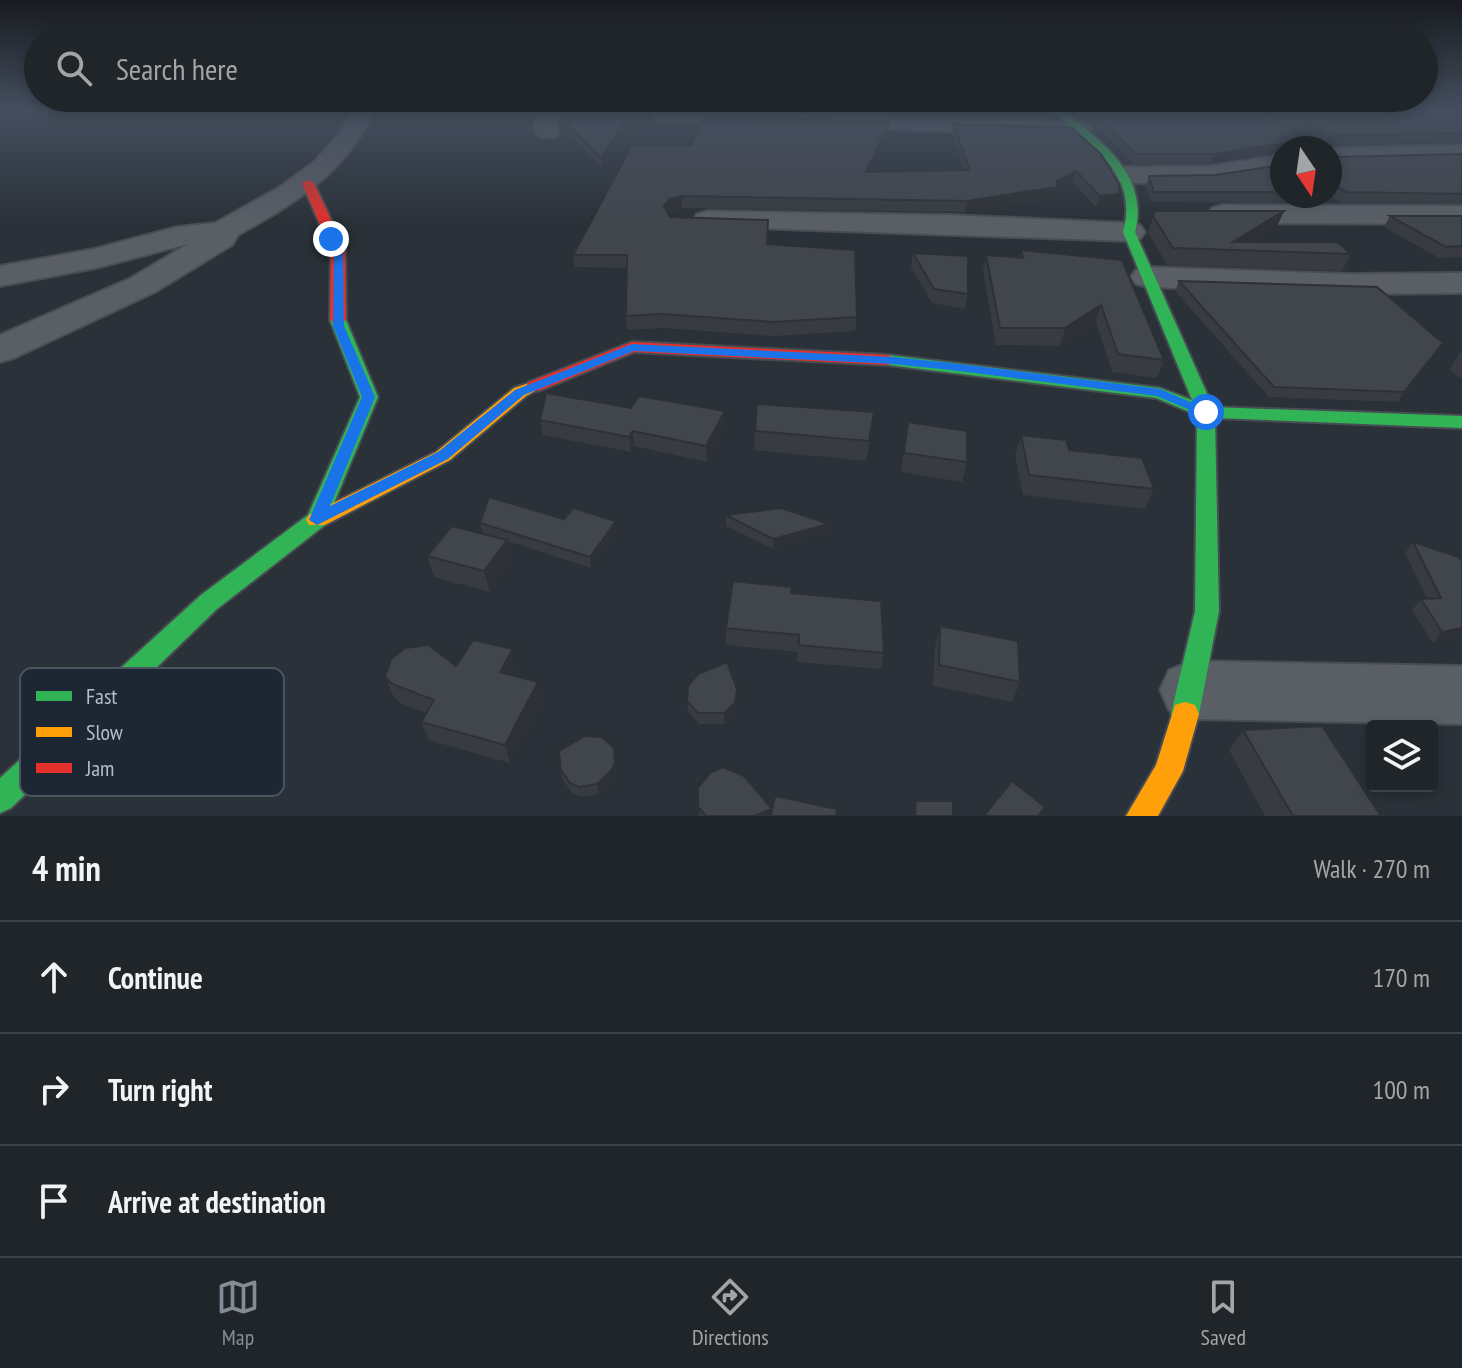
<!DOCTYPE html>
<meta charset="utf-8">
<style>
:root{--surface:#20252a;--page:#2d3136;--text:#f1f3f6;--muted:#a2a5a8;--line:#3d4247;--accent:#848c96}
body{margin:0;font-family:"PT Sans Narrow",sans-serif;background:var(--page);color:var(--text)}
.controls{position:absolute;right:24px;bottom:24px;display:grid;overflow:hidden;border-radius:8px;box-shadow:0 4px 12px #0003}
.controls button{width:72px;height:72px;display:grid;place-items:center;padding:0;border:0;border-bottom:2px solid var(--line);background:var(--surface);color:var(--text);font:40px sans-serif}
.compass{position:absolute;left:1270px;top:136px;width:72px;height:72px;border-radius:50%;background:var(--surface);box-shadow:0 4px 12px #0003;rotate:167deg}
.stop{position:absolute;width:24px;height:24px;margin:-18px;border:6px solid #1a73e8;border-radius:50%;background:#fff}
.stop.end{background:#1a73e8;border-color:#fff;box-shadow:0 2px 8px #0008}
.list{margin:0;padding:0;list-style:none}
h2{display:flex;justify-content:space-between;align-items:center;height:104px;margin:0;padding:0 32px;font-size:34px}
h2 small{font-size:26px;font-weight:400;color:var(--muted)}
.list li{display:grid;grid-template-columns:52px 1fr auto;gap:24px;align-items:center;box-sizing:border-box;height:112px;padding:0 32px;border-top:2px solid var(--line)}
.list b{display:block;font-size:30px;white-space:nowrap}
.list em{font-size:26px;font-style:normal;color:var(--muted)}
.icon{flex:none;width:44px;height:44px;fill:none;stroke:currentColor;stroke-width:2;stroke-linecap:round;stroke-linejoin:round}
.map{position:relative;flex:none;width:1462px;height:816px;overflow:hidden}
.search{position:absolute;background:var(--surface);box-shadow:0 4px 12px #0003;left:24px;right:24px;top:24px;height:88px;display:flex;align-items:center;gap:20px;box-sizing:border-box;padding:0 28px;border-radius:44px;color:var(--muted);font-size:30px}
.sheet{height:440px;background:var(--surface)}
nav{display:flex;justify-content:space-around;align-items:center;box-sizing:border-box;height:112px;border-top:2px solid var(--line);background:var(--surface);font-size:22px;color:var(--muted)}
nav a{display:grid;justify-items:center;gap:4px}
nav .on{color:var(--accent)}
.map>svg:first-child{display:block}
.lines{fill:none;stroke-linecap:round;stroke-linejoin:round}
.street-casing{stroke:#484d53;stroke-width:4}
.fast-casing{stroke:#484d53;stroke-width:4}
.slow-casing{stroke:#484d53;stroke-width:4}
.jam-casing{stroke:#484d53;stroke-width:4}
.street{fill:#5a5f66;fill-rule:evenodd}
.fast{fill:#30b455;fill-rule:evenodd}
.slow{fill:#ff9f0a;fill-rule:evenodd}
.jam{fill:#e5322d;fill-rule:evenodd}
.wall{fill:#383c42}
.shaded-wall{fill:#2e3136}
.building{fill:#41464d;stroke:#2e3136;stroke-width:2}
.route{fill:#1a73e8}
.key{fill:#1d2733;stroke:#4a5460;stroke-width:2}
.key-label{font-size:22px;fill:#b4bdc9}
</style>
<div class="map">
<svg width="1462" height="816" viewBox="0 0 1462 816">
<rect width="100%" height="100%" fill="#2a3138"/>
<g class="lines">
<defs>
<g id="street">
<path d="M354,109H376C344,174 300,200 238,235L232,245L155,292L14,358L0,362V335L131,278L188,244L96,268L0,286V266L94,249L177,227L215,223L278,188L315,161L342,130Z"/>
<path d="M540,109H562L556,120L559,132L555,137H539C531,127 534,119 540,109Z"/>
<polygon points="665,109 1080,122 1088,124 1092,129 1088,134 1080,136 657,121 654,116 657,111"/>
<polygon points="1462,145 1462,161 1330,163 1330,148 1327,148"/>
<polygon points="1282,155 1282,171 1211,182 1122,183 1112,181 1109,175 1112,169 1122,167 1211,166"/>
<polygon points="1223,205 1462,206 1462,224 1223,223 1212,220 1208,214 1212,208"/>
<polygon points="708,211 950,215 1129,223 1140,225 1145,232 1140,239 1129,241 697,226 693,220 697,214"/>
<polygon points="1148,267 1349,274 1462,273 1462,293 1349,294 1148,287 1136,284 1131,277 1136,270"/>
<polygon points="1192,661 1462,666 1462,724 1192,719 1169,710 1160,690 1169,670"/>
</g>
<g id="fast">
<path d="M1051,109H1061C1101,141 1150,175 1135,232L1213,407L1462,416V428L1215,418L1219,611L1199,714L1195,723L1185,726L1175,723L1171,714L1195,611L1197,415L1156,398L888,365L880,360L888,355L1160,388L1192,400L1123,232C1140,171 1088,146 1051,109Z"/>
<polygon points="338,315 346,320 378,397 325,525 217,609 11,808 0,813 0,778 201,595 308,515 360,397 330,320"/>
</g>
<g id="slow">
<polygon points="535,381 544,386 526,396 450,460 325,525 309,525 306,520 309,515 436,452 514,388"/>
<polygon points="1185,702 1195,705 1199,714 1183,771 1158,816 1126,816 1156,765 1175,705"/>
</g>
<g id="jam">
<polygon points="308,180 314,183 345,250 346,320 338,325 330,320 331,250 302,183"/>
<polygon points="632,342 888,355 896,360 888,365 634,352 541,390 535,391 526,386 529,382"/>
</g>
</defs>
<use href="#street" class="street-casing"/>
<use href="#fast" class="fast-casing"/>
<use href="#slow" class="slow-casing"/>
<use href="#jam" class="jam-casing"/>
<use href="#street" class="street"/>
<use href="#fast" class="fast"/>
<use href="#slow" class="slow"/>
<use href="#jam" class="jam"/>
</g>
<g class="wall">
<polygon points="639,109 602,167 569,133 568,125"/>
<polygon points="746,109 1050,109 1051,110 1049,118"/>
<polygon points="1072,109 1462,109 1462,142 1330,145 1334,157 1462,154 1462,204 1342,203 1330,196 1330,148 1282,148 1282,152 1211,163 1133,164 1105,134"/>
<polygon points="889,122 888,132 870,172 964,170 952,134 953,124 1072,128 1116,206 1096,207 1073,182 1056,192 1054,199 965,212 682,208 670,211 668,214 670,217 767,244 857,317 855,331 774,336 662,328 627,330 626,316 627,268 575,267 573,255 692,145"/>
<polygon points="1282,165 1282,196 1326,196 1315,203 1151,202 1146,186 1149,176 1215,175"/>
<polygon points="1155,211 1284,211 1277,226 1252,242 1351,254 1342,271 1167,265 1148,232"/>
<polygon points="1390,216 1462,216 1462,257 1439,258 1384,227"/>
<polygon points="1021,250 1122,260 1164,360 1157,378 1112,372 1096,322 1060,346 996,345 983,271 986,255 1020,257"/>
<polygon points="913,253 968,294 965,309 932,303 911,267"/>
<polygon points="1179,281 1436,353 1398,402 1269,397 1175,291"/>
<polygon points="1461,351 1462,351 1462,379 1449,370"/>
<polygon points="631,408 725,411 725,426 707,462 634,446 631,452 543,435 540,420"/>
<polygon points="908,422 967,462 962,482 901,472"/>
<polygon points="755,431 872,431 866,461 754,450"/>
<polygon points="1021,435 1069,450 1154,489 1145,509 1023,495 1015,455"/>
<polygon points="726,515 829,524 827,534 773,549 726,526"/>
<polygon points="564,519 617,531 591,568 507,541 512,561 490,592 434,577 427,556 483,534 480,523"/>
<polygon points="1413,542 1462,636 1433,643 1412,610 1421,599 1427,598 1405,553"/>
<polygon points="791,593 884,653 881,669 797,662 798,652 726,645 726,628"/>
<polygon points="940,626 1020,682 1012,702 933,686 935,647"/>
<polygon points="456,666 518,668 514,676 538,682 543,701 510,763 429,740 421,722 426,713 400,703 393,695 385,677"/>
<polygon points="236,683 243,693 230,721 215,735 196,742 171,742 163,731"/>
<polygon points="737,689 735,713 724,724 699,724 688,711 687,701"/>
<polygon points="1243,730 1381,816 1265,816 1229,750"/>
<polygon points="614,748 616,774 613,782 599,794 581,797 573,794 563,780 561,770"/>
<polygon points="698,788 772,809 836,816 699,816"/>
</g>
<g class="shaded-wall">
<polygon points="633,109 639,109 602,167 601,158"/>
<polygon points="889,122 888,132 865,183 866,172"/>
<polygon points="1285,143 1283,148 1282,148 1282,152 1211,163 1214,154"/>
<polygon points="1076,171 1073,182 1056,192 1054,199 965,212 967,201 1057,181"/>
<polygon points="1120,194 1116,206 1096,207 1100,196"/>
<polygon points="682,196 682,208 670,211 664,218 664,206 670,199"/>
<polygon points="1318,196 1326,196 1315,203"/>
<polygon points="1284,211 1277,226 1239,250 1233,242"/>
<polygon points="1101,305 1096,322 1060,346 1065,328"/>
<polygon points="1443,343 1436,353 1398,402 1404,392"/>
<polygon points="725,411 725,426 707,462 706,446"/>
<polygon points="633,431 634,446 631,452 629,437"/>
<polygon points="616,521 617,531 591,568 590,557"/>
<polygon points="829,524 827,534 773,549 773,539"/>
<polygon points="507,540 512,561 490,592 484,571"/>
<polygon points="1462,628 1462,636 1433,643 1442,632"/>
<polygon points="513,649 518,668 505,691 500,672"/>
<polygon points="538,682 543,701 510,763 505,745"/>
<polygon points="236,683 243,693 230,721 215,735 196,742 189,731"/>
<polygon points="737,689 735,713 724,724 724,713"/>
<polygon points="614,748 616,774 613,782 599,794 597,784"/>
<polygon points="772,809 772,816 753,816"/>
</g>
<g class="building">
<polygon points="575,109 633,109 601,158 568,125"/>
<polygon points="1085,109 1462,109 1462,133 1331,136 1328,139 1334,157 1462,154 1462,194 1347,192 1333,185 1330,186 1330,148 1289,148 1289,146 1285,143 1214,154 1136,154 1107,125"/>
<polygon points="705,116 889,122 866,172 970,170 953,124 1072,128 1101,154 1119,184 1120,194 1100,196 1076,171 1057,181 1057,187 967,201 682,196 670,199 664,206 670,217 768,220 767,244 855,250 857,317 774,322 662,314 626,316 627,255 573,255 632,145 692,145"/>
<polygon points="1282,165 1282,192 1154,192 1149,176 1215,175"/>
<polygon points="1155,211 1284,211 1233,242 1337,242 1351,254 1173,248 1153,216"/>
<polygon points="1390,216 1462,216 1462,246 1446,247"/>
<polygon points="1021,250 1122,260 1164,360 1118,354 1101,305 1065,328 1000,328 986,255 1023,258"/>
<polygon points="913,253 968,256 968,294 934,289"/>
<polygon points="1179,281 1377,287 1443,343 1404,392 1274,387"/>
<polygon points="546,393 631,408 639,396 725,411 706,446 633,431 629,437 540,420"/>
<polygon points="757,404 874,412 869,441 755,431"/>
<polygon points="908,422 967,431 967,462 904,453"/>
<polygon points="1021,435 1066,440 1069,450 1142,458 1154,489 1029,475"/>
<polygon points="489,497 564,519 573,508 616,521 590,557 480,523"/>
<polygon points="781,508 829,524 773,539 726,515"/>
<polygon points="452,526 507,540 484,571 427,556"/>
<polygon points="1413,542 1458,557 1462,561 1462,628 1442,632 1421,599 1441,598"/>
<polygon points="733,581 792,587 791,593 881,601 884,653 799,645 799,635 726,628"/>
<polygon points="940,626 1018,641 1020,682 939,665"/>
<polygon points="473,640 513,649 500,672 538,682 505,745 421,722 434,700 392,684 385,677 391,659 405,648 429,645 456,666"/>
<polygon points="727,662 737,689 735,703 724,713 698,713 687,701 688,686 698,674"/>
<polygon points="1322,726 1381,816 1293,816 1243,730"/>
<polygon points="585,736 602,737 614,748 615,763 611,771 597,784 579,787 570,783 561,770 559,751"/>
<polygon points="723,767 744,776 772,809 753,816 706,816 698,807 698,788 710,773"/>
<polygon points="1012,781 1045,807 1038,816 984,816"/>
<polygon points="775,796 837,809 836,816 771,816"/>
<polygon points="916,801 953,801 953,816 915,816"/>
</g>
<linearGradient id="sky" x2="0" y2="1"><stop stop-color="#171b1f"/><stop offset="0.49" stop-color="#444e5e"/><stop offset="1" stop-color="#444e5e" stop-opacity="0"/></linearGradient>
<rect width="1462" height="223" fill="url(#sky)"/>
<polygon class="route" points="328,237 334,237 343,250 344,326 375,397 330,506 438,452 515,390 632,344 893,357 951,363 1160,389 1213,412 1202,415 1157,396 951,370 893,364 634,351 524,395 448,459 317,525 309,520 362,397 333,326 334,250"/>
<rect x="20" y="668" width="264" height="128" rx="12" class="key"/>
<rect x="36" y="691" width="36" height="10" fill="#30b455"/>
<rect x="36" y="727" width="36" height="10" fill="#ff9f0a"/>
<rect x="36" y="763" width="36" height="10" fill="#e5322d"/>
<g class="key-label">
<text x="86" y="704">Fast</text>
<text x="86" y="740">Slow</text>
<text x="86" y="776">Jam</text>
</g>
</svg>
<div class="controls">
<button><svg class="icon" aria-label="layers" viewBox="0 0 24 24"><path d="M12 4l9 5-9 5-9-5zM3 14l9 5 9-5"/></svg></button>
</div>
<svg class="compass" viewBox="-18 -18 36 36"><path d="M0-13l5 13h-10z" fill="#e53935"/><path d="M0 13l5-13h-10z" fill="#a2a5a8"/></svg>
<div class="stop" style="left:1206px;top:412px"></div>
<div class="stop end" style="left:331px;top:239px"></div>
<div class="search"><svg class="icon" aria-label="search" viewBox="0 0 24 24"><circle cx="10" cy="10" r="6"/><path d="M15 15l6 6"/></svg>Search here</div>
</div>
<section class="sheet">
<h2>4 min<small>Walk · 270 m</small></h2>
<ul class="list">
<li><svg class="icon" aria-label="ahead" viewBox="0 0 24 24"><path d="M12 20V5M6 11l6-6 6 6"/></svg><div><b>Continue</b></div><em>170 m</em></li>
<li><svg class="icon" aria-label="right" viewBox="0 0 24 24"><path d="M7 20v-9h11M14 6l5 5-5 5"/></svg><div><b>Turn right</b></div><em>100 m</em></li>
<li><svg class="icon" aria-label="arrive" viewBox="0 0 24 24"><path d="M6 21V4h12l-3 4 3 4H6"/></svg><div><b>Arrive at destination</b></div></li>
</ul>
</section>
<nav>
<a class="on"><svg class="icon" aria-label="map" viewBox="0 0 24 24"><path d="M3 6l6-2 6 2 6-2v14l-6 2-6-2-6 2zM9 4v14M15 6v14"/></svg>Map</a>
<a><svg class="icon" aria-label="directions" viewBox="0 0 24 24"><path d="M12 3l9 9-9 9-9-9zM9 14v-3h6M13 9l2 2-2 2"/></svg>Directions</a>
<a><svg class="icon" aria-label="saved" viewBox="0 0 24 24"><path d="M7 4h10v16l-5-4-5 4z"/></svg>Saved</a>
</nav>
